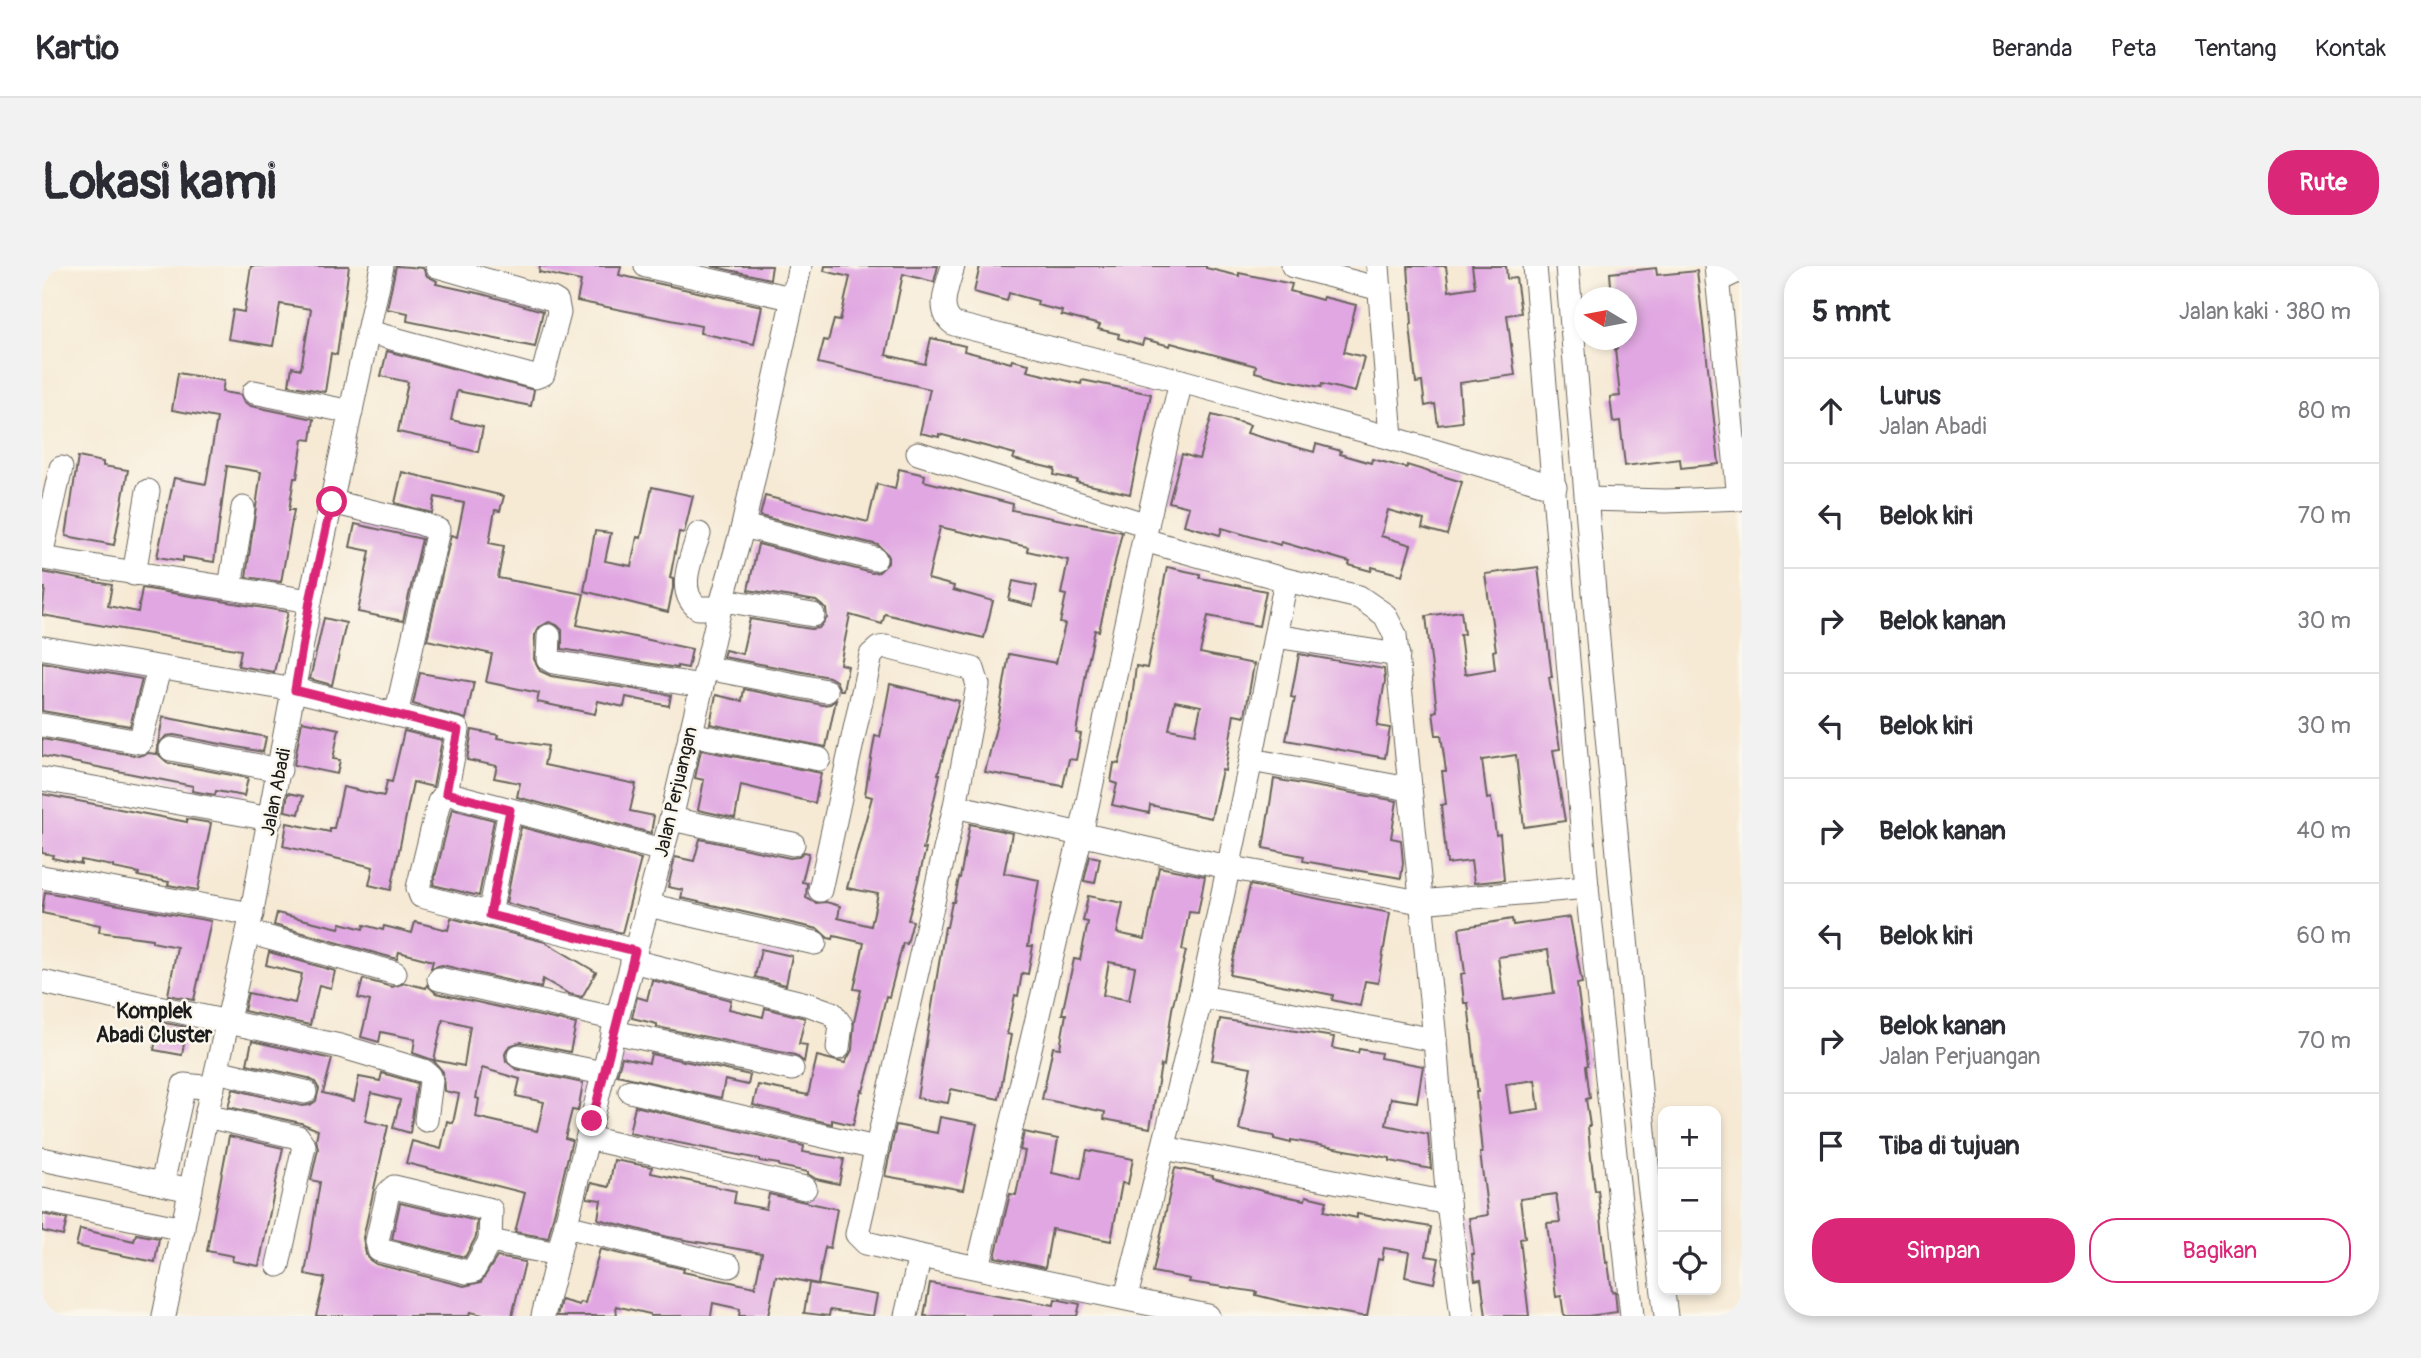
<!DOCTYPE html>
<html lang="id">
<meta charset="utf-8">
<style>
:root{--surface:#fff;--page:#f2f2f3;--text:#2b2b33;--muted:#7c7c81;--line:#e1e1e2;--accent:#db2777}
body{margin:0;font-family:Pangolin,sans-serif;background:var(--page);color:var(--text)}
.controls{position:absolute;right:21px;bottom:21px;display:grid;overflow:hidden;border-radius:14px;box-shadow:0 4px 10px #0003}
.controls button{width:63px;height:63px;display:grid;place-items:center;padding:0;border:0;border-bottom:2px solid var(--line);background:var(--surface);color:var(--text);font:35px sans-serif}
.compass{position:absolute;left:1532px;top:21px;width:63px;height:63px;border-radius:50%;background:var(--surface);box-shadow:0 4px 10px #0003;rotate:280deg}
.stop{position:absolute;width:21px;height:21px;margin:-16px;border:5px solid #db2777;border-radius:50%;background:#fff}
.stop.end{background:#db2777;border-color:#fff;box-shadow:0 2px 7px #0008}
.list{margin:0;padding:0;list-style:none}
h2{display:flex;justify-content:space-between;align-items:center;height:91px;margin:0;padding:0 28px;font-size:30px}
h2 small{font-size:23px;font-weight:400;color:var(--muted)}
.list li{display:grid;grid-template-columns:46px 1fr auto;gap:21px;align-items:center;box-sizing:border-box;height:105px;padding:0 28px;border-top:2px solid var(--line)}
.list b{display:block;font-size:26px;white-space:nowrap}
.list p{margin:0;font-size:23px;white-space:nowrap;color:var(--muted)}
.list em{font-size:23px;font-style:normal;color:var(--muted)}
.actions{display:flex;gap:14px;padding:21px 28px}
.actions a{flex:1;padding:16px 0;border:2px solid var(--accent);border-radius:28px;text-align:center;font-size:24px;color:var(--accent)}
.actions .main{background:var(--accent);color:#fff}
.icon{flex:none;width:38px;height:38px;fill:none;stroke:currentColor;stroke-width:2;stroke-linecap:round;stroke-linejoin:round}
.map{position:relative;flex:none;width:1700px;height:1050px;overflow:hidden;border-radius:28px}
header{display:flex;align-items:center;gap:42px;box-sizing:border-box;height:98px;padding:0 35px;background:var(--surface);border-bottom:2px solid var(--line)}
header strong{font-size:33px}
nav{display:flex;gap:38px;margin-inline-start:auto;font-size:24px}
.intro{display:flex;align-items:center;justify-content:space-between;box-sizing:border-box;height:168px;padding:0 42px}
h1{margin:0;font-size:49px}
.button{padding:18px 32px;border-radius:28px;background:var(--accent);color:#fff;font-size:24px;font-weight:700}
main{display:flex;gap:42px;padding:0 42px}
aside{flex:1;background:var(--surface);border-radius:28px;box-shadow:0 4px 10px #0003}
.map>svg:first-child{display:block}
.building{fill:#e1a7e2;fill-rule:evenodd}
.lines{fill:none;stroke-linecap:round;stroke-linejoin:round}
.minor-casing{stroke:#68645d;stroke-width:25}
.minor{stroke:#fff;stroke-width:23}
.route{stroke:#db2777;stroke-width:9}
.labels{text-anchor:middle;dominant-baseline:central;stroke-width:5;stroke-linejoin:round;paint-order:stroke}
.street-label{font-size:19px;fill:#1c1c1c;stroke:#fbf7ec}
.neighbourhood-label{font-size:21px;font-weight:bold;fill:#1c1c1c;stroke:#fbf7ec}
</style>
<header>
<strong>Kartio</strong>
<nav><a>Beranda</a><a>Peta</a><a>Tentang</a><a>Kontak</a></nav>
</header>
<div class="intro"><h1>Lokasi kami</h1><a class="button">Rute</a></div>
<main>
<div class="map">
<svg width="1700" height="1050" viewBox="0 0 1700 1050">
<rect width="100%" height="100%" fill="#fbf7ec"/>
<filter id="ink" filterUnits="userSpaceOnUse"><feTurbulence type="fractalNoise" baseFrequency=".0143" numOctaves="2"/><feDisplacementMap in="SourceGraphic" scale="14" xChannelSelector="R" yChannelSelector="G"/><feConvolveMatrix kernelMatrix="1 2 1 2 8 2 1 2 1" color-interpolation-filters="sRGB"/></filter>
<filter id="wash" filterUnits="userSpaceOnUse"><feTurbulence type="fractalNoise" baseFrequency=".00686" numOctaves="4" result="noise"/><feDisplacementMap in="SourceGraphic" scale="28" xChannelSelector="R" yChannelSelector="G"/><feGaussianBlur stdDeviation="1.57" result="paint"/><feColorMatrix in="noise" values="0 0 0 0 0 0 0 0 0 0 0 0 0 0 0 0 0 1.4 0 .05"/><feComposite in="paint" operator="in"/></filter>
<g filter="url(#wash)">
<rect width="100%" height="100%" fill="#f6ead5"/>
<g id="blocks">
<g class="building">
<polygon points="209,0 307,0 295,89 289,87 283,126 247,119 250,101 259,103 269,43 238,38 231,80 186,73 191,44 202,46"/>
<polygon points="354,0 381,2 385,10 395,15 394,18 440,28 501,45 493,81 365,55 366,47 345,43"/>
<polygon points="498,0 579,0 577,9 720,40 712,78 658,67 659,60 535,35 539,15 497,6"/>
<polygon points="669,0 730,0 728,13"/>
<polygon points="783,0 896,0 892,16 861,8 844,89 883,98 889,72 923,80 922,85 969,97 970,94 987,98 985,105 1039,118 1040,114 1109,128 1088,228 1034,216 1035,214 1012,209 1013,203 971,193 973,188 897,168 897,171 878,167 888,123 776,97 782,74 786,75 792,54 798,55 808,11 782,5"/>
<polygon points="938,0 1164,0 1164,2 1197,10 1197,7 1250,18 1248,25 1280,34 1281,31 1314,39 1302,86 1322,91 1313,126 1280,118 1279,121 1235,112 1213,106 1214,100 1129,77 1128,80 1102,73 1100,79 1076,72 1077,68 1056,63 1058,59 1019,49 1020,45 995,39 996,35 967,27 965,35 932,26"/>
<polygon points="1366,0 1404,0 1407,25 1433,21 1430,0 1464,0 1465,13 1474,12 1479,47 1465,49 1473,109 1417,117 1420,156 1396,159 1393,138 1383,140 1380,116 1374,117 1368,59 1370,58"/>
<polygon points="1614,2 1615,9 1655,5 1677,198 1639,202 1638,193 1583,200 1578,155 1571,156 1568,131 1578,130 1573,83 1575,83 1574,74 1585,74 1585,32 1570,32 1568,7"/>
<polygon points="345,85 492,124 489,140 415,125 409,154 441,161 436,186 411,180 411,178 356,166 366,116 339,110"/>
<polygon points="136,107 182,115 180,126 199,129 202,136 209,140 272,153 269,174 261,173 255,212 252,212 247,244 252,244 239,316 204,311 219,206 185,200 172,296 141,291 141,295 115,291 132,212 164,218 175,152 130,144"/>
<polygon points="1170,149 1208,159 1205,167 1272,186 1274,178 1299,185 1298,188 1329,197 1330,193 1365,202 1365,199 1420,216 1405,269 1380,262 1382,254 1346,244 1339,270 1369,279 1360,309 1330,301 1329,305 1307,299 1308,296 1239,276 1238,279 1180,262 1178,269 1142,259 1147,241 1127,236 1140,188 1157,193"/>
<polygon points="36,191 61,196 61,200 86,204 72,279 24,270"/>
<polygon points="857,203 883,209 882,215 971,238 970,244 1080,266 1057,365 1053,364 1045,401 1034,467 1039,468 1034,494 1027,493 1021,520 943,506 956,453 967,388 1014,397 1023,358 1018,357 1024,329 1019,328 1026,294 985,285 986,281 898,261 886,313 912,320 911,324 951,335 942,372 843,348 840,358 808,349 798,398 806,400 801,424 798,424 794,415 787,411 681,391 683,384 700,388 708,353 769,363 777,362 785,352 784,343 774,335 706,324 716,278 830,307 837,306 846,297 846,289 836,279 718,250 723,230 826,256 835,218 853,223"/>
<polygon points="360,206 462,230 458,245 453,244 447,277 462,280 456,312 542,328 535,359 650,383 646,402 635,400 635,402 520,383 520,364 515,359 507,356 496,362 493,369 492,393 498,405 509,410 629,429 627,440 584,431 582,441 556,435 553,448 495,436 497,427 444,416 450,388 385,374 409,269 415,271 422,237 393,231 390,247 353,237"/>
<polygon points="610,221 651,230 642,267 637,266 628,312 631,313 631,322 626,346 542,325 553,265 569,267 563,295 589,300 595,271 599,272"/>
<polygon points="313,258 380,273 361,355 316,346 328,285 308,281"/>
<path d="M1125,301L1158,308V312L1224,325L1217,360L1166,350L1158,387L1212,398L1203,450L1192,448L1183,505L1180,504L1169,552L1108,539L1107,547L1070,539L1075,518L1069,516L1072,497L1077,498L1087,456L1094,400L1105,402ZM1133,435L1159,440L1153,468L1127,463Z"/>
<polygon points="1496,301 1510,411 1507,411 1518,483 1511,484 1523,555 1482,561 1474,489 1440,494 1445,533 1449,532 1454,569 1458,568 1462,614 1432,617 1429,595 1405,598 1399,539 1404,538 1400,505 1404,505 1399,469 1394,469 1391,446 1395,445 1384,350 1419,345 1422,368 1418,369 1423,408 1453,403 1451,385 1454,384 1443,308"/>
<polygon points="0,306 70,319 66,340 96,346 100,322 246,346 232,406 196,400 199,384 0,349 3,322 0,322"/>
<polygon points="971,315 995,320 991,340 967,334"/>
<polygon points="282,352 304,357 290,419 268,413"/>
<polygon points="1257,388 1342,403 1343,415 1335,460 1348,462 1343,492 1244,474 1253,432 1249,431"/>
<polygon points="0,396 100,413 88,460 0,445"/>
<polygon points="378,407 432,416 424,453 371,438"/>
<polygon points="848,418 917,435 896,508 898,508 881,583 884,583 866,654 871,655 865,678 861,677 847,731 844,730 829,796 821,825 819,824 811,859 790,854 790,858 711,839 716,819 766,829 775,790 803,797 810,784 812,756 819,724 812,723 822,677 792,670 791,673 786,672 776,663 639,632 641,624 626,621 633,591 652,595 658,573 748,592 756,591 762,586 767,587 760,616 765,617 764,632 774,637 784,636 798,640 796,652 829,660 836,628 805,622 830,531 823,529 826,510 833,470 838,471"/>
<polygon points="702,423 781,439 788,438 794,434 784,481 668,458 674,429 700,435"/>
<polygon points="121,451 224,471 221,486 132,469 124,470 115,480 116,488 126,497 206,512 202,530 174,525 173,529 150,525 151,520 0,490 0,473 96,490 107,487 114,488"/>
<polygon points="260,455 297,463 291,493 298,494 295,508 252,499"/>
<polygon points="430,464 456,469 455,472 506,480 502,499 594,518 588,545 612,550 609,567 475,531 478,517 452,512 455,500 425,494"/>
<polygon points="362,465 400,474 391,521 371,516 349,624 327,619 331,601 241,580 245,557 288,566 288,562 292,562 301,521 342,530 345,515 350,516"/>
<polygon points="659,484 779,507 773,537 699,519 693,552 656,544 662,514 653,512"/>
<polygon points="1232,513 1355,535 1349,572 1359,574 1361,597 1359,612 1261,595 1262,590 1221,582"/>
<polygon points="246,527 261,530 257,548 243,545"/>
<polygon points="0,528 145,556 145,553 169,557 156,624 126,619 127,616 96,610 97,607 71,602 71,600 39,594 39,598 10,592 11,589 0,587"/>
<polygon points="410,543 452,554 437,630 391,619"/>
<polygon points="928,558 970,567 962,607 997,614 986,680 991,680 986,708 980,707 976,730 973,729 965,768 969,769 957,833 909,823 906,837 875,832 903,661 905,661 910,636 912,636 917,612 918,612"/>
<polygon points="479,561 599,593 580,667 464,637"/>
<polygon points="1048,590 1058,592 1053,617 1042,615"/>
<path d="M1117,601L1163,610L1156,647L1147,646L1140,684L1144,685L1130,743L1122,800L1119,799L1108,862L1062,853L1063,846L1000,833L1011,781L1018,782L1024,748H1020L1032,693L1038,694L1046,656L1041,655L1046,630L1081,637L1075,667L1103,673ZM1067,696L1093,701L1087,734L1061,729Z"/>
<polygon points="1208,619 1348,647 1336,717 1323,715 1318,740 1290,734 1291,729 1188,709"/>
<polygon points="3,626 169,655 152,734 126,729 135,681 110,676 110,673 57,666 58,659 0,647"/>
<polygon points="235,647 297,662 299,657 321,663 322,659 341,664 342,660 370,667 373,656 406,664 409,652 503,676 554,706 540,731 527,728 501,713 499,722 400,699 389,702 391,695 357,686 355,693 232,659"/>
<path d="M1528,651L1540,717L1535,718L1546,799L1544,800L1548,832L1544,833L1548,860H1546L1548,883L1553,925L1556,924L1564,997L1566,996L1570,1026L1573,1025L1575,1046L1546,1050H1522L1519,1030L1514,1031L1505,957L1518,956L1514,928L1478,933L1483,972L1478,973L1487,1050H1444L1439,1013L1433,1014L1430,988H1432L1427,952L1446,949L1438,887H1440L1434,826H1436L1430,772L1426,737H1422L1419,708L1423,707L1417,662L1470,653L1471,659ZM1506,684L1512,727L1462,734L1456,691ZM1493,814L1497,843L1468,847L1464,818Z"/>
<polygon points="719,683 750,690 744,719 713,711"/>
<polygon points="227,686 293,705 289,722 277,719 268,759 202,745 206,727 253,737 260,708 224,699"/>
<path d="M321,713L350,721L363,717L384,722L385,719L394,727L534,758L528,786L479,776L467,780L463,788L464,795L474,803L541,817L536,845L530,844L523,872L530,874L506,972L473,966L483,927L364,897L370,875L399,883L405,855L411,857L417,828L402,825L401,806L391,794L371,787L373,773L339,766L337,776L319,771L328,735L316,732ZM401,753L428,760L422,800L392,794ZM440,802L478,813L474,830L502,836L495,865L434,851L437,833L434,832Z"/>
<polygon points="610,714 689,734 687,743 721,751 723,742 763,752 757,778 765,779 762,796 753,789 615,761 615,758 590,752 595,731 605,734"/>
<polygon points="1178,753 1292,771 1290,782 1316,787 1317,783 1339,787 1338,792 1381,800 1375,836 1349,832 1344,859 1386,868 1389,903 1348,895 1348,892 1249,874 1249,877 1232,873 1232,870 1197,864 1209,801 1170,794"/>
<polygon points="117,756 145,761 140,789 112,784"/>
<polygon points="210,775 290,793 281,827 312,835 317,811 338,815 340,807 375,817 368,867 351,862 358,834 329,827 323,855 346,860 321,972 324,988 328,994 334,998 422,1020 439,1016 455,991 483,996 470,1050 445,1050 428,1046 427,1050 274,1050 283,1012 263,1008 278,916 269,914 276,883 274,873 276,864 259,857 186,841 191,823 260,840 268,839 274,835 277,823 273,816 266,812 205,798"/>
<polygon points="609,788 708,809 706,819 683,814 679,832 575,809 580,791 607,797"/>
<polygon points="593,840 762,880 761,886 802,893 797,918 774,913 766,908 766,906 737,900 737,898 717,895 717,893 587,867"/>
<polygon points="898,851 935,858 921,924 843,910 854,859 895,867"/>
<polygon points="982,866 1016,873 1010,907 1039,913 1045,884 1091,893 1086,918 1080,917 1069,975 1010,963 1003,1002 953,991 968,928 974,929 983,885 978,884"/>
<polygon points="187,870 241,882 217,1000 190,995 191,990 165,985"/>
<polygon points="572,894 610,901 609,907 694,925 692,937 724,943 727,928 795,943 788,982 783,981 776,1018 734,1010 726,1050 697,1050 698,1043 671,1037 669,1050 608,1050 608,1048 574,1040 575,1050 515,1050 519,1034 537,1039 538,1036 543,1037 558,983 642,1003 641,1006 713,1021 720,987 626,971 556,953 559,934 545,932 549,917 567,921"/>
<polygon points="1133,902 1171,910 1171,912 1232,928 1263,934 1264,930 1285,935 1282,945 1315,952 1315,948 1389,961 1384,990 1397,992 1392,1017 1363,1011 1367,986 1342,982 1340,994 1336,993 1325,1050 1319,1050 1242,1036 1214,1029 1215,1026 1147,1016 1148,1013 1111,1006"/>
<polygon points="358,937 435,955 434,971 423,991 350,973"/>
<polygon points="0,948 25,953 21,970 0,965"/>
<polygon points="38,963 92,975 94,968 117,972 113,996 34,980"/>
<polygon points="767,1017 835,1029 831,1050 788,1044 787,1050 762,1047"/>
<polygon points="888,1017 1012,1039 1013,1033 1038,1038 1035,1050 882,1050"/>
</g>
</g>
</g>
<g filter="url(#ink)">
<use href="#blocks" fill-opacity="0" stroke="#68645d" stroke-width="2"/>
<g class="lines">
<defs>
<g id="minor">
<polyline points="604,0 749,32"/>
<path d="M911,0C906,19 893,45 912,58L1139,115L1349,172L1513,221"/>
<polyline points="1251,0 1338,23"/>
<polyline points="1336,0 1349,172"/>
<polyline points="1493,0 1545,621 1590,1050"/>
<polyline points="1525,0 1556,374 1607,918 1624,1050"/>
<polyline points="1674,0 1697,233"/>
<polyline points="1675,15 1700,3"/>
<polyline points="327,66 493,111 501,108 517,47 515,36 510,33 395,0"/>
<polyline points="212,126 309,146"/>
<polyline points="876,187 1105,259"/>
<polyline points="1545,233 1624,235 1700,232"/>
<polyline points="290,236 378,257 396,264 354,449"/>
<polyline points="701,260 833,293"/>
<path d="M657,268C650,290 633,325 656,342H678"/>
<polyline points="1102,274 1244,314 1317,331 1343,349 1353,369 1393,774 1406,937 1420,1050"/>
<polyline points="0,285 19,202"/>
<polyline points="0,292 268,335"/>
<polyline points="92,308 106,225"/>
<polyline points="1244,314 1209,494 1367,523"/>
<polyline points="188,321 201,242"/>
<polyline points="681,334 771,349"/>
<polyline points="507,370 506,393 511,396 660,420"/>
<polyline points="1233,370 1356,389"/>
<polyline points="2,382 253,424 416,464 404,527 397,536 376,622 379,630 593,685"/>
<polyline points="665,402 784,425"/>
<polyline points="0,459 98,476 117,403"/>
<polyline points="648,468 777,493"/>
<polyline points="129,483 238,504"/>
<polyline points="0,513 229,553"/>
<polyline points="404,527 620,584"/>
<polyline points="913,540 1185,601 1378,636 1545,621"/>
<polyline points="629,553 751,578"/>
<polyline points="0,611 210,648"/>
<polyline points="778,624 829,389 837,382 844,381 931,403 936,419 913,540 815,968 824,977 878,990 1166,1050"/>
<polyline points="606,639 773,677"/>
<polyline points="448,648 468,544"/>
<polyline points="206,666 353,707"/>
<polyline points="590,695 768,739 790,747 799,759 796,782"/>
<polyline points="397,713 575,753"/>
<polyline points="0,716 298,780 382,805 388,810 389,815 384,854"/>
<polyline points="1159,731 1393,774"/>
<polyline points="571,766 750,803"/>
<polyline points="477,790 561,807"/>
<polyline points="175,805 263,826"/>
<polyline points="588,825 833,882"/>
<polyline points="164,850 256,871 262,880 236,999"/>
<polyline points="546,872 763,922"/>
<polyline points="1122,882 1406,937"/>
<polyline points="0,893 149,924"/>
<polyline points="120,918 142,819 171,822"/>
<polygon points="352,921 449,944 448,975 431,1005 425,1006 337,984 335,975 346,927"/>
<polyline points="0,934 141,963"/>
<polyline points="524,960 687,1000"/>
<polyline points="448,975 516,988"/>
<polyline points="936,1001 1039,568 1105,259 1139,115"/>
<polyline points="1084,1031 1159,731 1209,494"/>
<polyline points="122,1050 164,850 206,666 268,335 340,0"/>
<polyline points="501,1050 575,753 629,553 678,342 701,260 758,0"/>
<polyline points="864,1050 878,990"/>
</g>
</defs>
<use href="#minor" class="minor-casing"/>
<use href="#minor" class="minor"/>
</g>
</g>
<g class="lines" filter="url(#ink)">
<polyline class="route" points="290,236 268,335 253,424 416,464 404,527 468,544 448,649 593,685 550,855"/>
</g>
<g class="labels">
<g class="street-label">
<text transform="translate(234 526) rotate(-79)">Jalan Abadi</text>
<text transform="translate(634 526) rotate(-77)">Jalan Perjuangan</text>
</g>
<g class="neighbourhood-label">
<text x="112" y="745">Komplek<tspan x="112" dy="24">Abadi Cluster</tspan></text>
</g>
</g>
</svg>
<div class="controls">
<button>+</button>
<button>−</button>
<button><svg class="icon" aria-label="locate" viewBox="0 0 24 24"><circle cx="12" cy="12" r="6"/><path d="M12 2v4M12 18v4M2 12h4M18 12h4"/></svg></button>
</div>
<svg class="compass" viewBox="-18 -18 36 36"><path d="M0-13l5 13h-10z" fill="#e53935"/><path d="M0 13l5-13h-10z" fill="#7c7c81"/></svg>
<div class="stop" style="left:290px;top:236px"></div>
<div class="stop end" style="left:550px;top:855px"></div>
</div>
<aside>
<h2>5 mnt<small>Jalan kaki · 380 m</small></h2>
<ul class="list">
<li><svg class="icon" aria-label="ahead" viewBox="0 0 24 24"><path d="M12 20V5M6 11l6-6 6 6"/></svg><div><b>Lurus</b><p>Jalan Abadi</p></div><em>80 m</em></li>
<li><svg class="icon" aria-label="left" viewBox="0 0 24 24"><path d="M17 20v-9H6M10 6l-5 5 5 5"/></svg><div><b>Belok kiri</b></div><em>70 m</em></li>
<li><svg class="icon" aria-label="right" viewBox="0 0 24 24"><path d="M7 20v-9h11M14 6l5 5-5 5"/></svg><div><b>Belok kanan</b></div><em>30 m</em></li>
<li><svg class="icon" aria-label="left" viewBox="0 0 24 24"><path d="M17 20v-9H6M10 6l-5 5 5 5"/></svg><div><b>Belok kiri</b></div><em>30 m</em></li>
<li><svg class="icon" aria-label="right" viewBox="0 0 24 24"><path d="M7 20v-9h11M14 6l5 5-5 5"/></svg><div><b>Belok kanan</b></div><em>40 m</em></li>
<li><svg class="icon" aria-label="left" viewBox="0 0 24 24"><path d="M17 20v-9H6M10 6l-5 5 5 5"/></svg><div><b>Belok kiri</b></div><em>60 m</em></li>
<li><svg class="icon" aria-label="right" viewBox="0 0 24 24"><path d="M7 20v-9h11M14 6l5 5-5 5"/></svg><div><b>Belok kanan</b><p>Jalan Perjuangan</p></div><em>70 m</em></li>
<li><svg class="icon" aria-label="arrive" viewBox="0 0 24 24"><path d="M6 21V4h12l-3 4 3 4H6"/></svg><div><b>Tiba di tujuan</b></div></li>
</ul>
<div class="actions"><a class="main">Simpan</a><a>Bagikan</a></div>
</aside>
</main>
